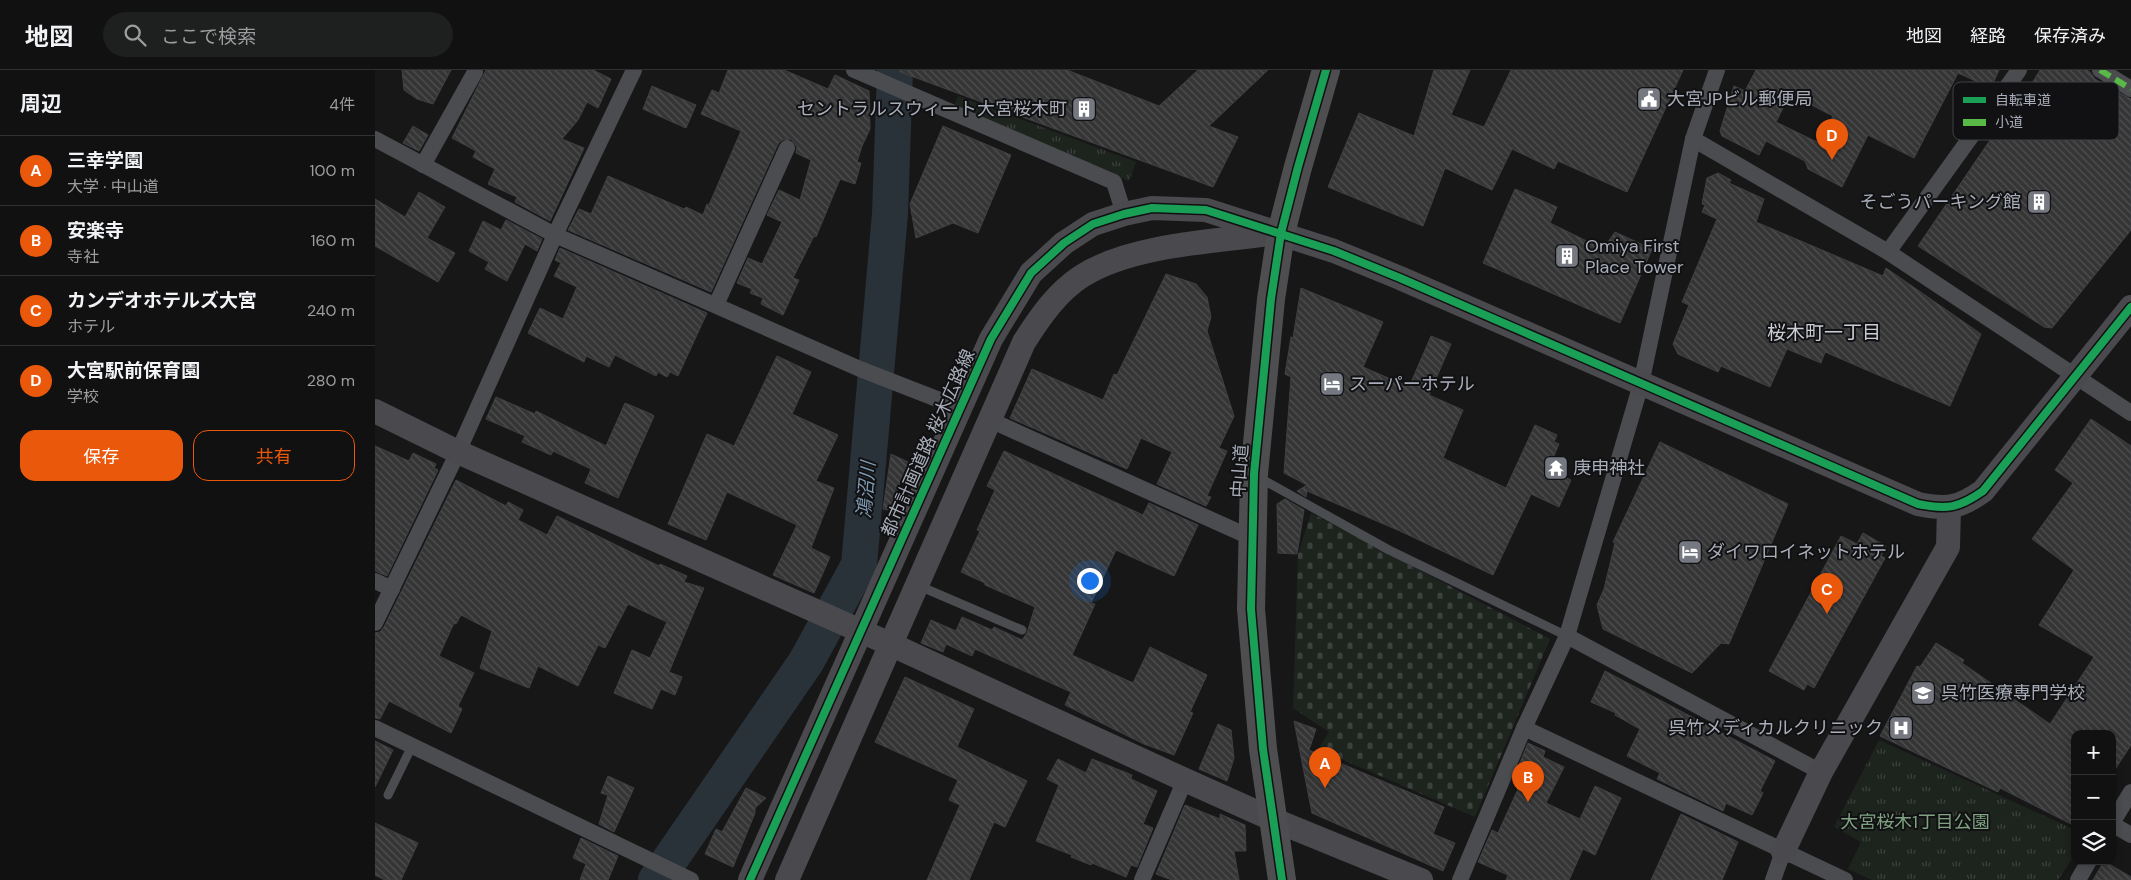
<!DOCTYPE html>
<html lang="ja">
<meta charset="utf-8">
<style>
:root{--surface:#111;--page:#1e1f1f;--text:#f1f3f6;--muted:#9c9d9f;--line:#303131;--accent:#ea580c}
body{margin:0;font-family:"DM Sans","Noto Sans JP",sans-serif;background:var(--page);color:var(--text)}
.controls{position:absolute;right:15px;bottom:15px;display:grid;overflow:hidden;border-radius:10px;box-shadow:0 2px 8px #0003}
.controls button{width:45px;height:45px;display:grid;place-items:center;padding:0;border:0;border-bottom:1px solid var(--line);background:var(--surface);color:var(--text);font:25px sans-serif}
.you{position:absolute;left:714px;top:510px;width:18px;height:18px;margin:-12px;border:4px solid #fff;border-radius:50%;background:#1a73e8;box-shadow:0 0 0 8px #1a73e833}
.badge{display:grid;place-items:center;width:32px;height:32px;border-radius:50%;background:var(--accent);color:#fff;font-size:16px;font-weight:700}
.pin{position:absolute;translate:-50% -41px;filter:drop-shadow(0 1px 2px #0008)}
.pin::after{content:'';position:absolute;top:26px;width:18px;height:15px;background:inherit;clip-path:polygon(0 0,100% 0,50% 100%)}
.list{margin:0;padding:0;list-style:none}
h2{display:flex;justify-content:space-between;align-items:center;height:65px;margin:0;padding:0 20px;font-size:21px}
h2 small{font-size:16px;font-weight:400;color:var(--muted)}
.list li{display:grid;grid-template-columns:32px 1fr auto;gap:15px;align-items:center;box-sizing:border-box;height:70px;padding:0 20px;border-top:1px solid var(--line)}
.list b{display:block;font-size:19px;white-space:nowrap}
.list p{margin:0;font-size:16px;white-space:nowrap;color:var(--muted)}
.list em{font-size:16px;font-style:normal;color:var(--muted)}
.actions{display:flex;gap:10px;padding:15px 20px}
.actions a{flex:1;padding:11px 0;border:1px solid var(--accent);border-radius:15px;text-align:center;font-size:18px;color:var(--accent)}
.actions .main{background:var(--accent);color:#fff}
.icon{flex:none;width:28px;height:28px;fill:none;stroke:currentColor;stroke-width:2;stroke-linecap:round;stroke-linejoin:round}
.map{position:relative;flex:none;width:1756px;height:810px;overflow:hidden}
header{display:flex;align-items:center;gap:30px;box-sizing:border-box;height:70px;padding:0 25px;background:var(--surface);border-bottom:1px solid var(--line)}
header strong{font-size:24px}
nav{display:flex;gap:28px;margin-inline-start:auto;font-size:18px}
.search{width:350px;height:45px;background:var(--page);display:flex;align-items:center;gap:12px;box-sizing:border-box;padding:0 18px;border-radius:28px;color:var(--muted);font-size:19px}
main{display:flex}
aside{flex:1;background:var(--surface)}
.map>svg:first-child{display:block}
.cemetery{fill:url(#cemetery-stones)}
.park{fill:url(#park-tufts)}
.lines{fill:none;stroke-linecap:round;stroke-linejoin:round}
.river{stroke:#2a3239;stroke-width:36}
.building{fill:url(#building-back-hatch);stroke:#3f4043;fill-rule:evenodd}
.lane{stroke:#4b4c50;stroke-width:9}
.street{stroke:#4b4c50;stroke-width:16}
.secondary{stroke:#4a4a4e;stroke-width:24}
.highway{stroke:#4e4e51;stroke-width:28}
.quiet{stroke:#58b947;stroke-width:6;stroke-dasharray:12 6;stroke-linecap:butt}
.cycleway-casing{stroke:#111113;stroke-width:11}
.cycleway{stroke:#1a9f57;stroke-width:8}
.labels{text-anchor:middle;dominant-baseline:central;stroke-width:4;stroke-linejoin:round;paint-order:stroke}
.poi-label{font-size:18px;fill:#a8adb8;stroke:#111113;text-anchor:start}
.street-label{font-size:18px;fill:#a8adb8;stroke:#111113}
.park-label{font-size:18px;fill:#7fa381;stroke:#111113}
.neighbourhood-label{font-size:19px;fill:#c9ccd4;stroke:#111113}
.water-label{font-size:19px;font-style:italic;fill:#7f9bb3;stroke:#111113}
.key{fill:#111113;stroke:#3e4045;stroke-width:1}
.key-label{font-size:14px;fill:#a8adb8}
</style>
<header>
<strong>地図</strong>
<div class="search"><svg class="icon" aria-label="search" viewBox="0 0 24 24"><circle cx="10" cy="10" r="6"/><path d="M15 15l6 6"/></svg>ここで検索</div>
<nav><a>地図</a><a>経路</a><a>保存済み</a></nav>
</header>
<main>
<aside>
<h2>周辺<small>4件</small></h2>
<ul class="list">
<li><span class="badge">A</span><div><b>三幸学園</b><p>大学 · 中山道</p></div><em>100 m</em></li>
<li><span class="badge">B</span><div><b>安楽寺</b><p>寺社</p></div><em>160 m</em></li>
<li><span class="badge">C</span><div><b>カンデオホテルズ大宮</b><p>ホテル</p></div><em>240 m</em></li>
<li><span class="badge">D</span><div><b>大宮駅前保育園</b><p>学校</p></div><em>280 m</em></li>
</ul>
<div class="actions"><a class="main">保存</a><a>共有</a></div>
</aside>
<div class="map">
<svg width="1756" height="810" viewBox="0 0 1756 810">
<defs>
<pattern id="cemetery-stones" width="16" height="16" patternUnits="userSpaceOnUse" patternTransform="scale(1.25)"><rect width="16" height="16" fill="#1d241e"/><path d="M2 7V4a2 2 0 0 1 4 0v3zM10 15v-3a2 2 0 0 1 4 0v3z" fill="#3b413d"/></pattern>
<pattern id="park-tufts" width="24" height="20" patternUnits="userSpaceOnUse" patternTransform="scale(1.25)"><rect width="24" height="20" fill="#1d241e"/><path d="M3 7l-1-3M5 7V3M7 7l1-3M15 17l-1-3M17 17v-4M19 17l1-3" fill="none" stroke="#3b413d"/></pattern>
<pattern id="building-back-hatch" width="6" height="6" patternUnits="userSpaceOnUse" patternTransform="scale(1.25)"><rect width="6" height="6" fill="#353536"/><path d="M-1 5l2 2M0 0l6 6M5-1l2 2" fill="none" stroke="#4f5051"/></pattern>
</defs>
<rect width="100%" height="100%" fill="#171717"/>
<polygon class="cemetery" points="936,443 1175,569 1100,747 943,679 954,662 918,638 923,485"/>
<g class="park">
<polygon points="583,26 761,92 754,111 579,36"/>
<polygon points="1504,670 1700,760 1700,784 1683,810 1497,810 1473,799 1486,772 1459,757"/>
</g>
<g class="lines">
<polyline class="river" points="281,810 431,592 484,495 515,144 520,0"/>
</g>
<g class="building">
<polygon points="27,0 76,0 58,34 42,29 29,20"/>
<polygon points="111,0 218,0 236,9 223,38 212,32 203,50 187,69 209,78 175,151 140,132 142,127 113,114 120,99 98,87 101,81 77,68"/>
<polygon points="353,0 409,0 453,19 460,5 494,21 495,59 487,76 482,92 486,93 480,114 465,109 441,167 439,166 418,208 424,210 408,245 386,234 388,228 375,223 377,219 362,213 373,188 387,194 407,152 392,145 404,120 425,130 436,90 421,83 422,77 416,69 407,70 403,74 336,222 193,160 204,139 216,144 233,106 309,139 311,137 328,145 332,134 334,135 366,61 326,44 337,20 344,23"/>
<polygon points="525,0 692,0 784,36 823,0 893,0 834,56 863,67 838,117 525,2"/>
<polygon points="1059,0 1095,0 1076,45 1109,57 1136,0 1308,0 1252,122 1183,91 1179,99 1137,79 1117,120 1070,98 1048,156 953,117 984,43 1039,66"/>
<path d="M1381,0H1624L1616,18L1583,3L1539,88L1493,65L1467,117L1433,99L1430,91L1391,71L1384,85L1347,66L1345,61L1359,16L1370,21ZM1415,24L1458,46L1444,73L1401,52Z"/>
<polygon points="1665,0 1712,0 1715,2 1720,9 1756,29 1756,160 1677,258 1669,257 1543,176 1645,26 1648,28"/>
<polygon points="277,16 321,35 311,58 268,39"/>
<polygon points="38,56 53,65 44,81 28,73"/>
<polygon points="568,56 636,85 603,163 578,153 541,168 535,134"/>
<polygon points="1343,103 1356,110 1354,113 1389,129 1381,152 1508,206 1511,198 1606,264 1575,336 1450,282 1446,293 1412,279 1395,317 1346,296 1343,302 1303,284 1298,274 1314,235 1307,232 1342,149 1327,142 1330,135 1327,134 1332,108"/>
<polygon points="1140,119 1182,137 1175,153 1228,179 1240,162 1277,179 1245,253 1108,193"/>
<polygon points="44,122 70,137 52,168 80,183 63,212 0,176 0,129 30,147"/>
<polygon points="131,150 167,169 162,181 150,174 132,211 110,199 114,192 94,181 108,151 126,160"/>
<polygon points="185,178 332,243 303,306 295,302 292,307 283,302 281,306 240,285 234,297 211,286 209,292 153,263 165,238 188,249 202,217 179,206 186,193 180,190"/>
<polygon points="791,204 821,214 832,227 836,247 832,261 859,346 844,378 852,381 832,426 836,427 831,436 782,414 797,382 766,368 752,399 635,348 657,299 728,330 739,304 742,305"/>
<polygon points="926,218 1008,252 988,297 1034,317 1056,266 1076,274 1054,325 1088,340 1068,388 1131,418 1160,355 1182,365 1179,372 1184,374 1173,400 1196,410 1184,437 1156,424 1118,505 1025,461 932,421 931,427 922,421 932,415 909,403 916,307 910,304 916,267 918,268"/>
<polygon points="402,286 436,302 417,344 463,365 441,411 459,418 436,478 455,487 439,523 398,505 422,455 352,422 331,470 293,454 332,364 359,376"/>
<polygon points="121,327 160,344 161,341 231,376 250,333 276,344 279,346 243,428 210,413 216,399 178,381 176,385 147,372 150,366 111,349"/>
<polygon points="1716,349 1756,376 1756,675 1737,704 1737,664 1700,664 1700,756 1625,718 1623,722 1505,666 1542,596 1545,597 1561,573 1589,590 1587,593 1675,654 1719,587 1664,555 1699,500 1657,469 1698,413 1680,400"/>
<polygon points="1285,372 1413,434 1354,574 1346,573 1317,603 1228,559 1222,535 1229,519 1240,473 1238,472"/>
<polygon points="0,376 34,391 38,383 61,394 59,398 63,400 12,506 0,501"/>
<polygon points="629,381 768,445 774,433 823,455 799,506 741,480 716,533 720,534 697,585 758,613 775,577 832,605 815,642 818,643 799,685 769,674 690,635 696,622 600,579 597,586 571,574 568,582 546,573 556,550 581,561 587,547 617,560 619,557 647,570 652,563 660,537 610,515 610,513 586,502 605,461 602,460 620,420 612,416"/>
<polygon points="516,384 533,392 514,440 508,439"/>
<polygon points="81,410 131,436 133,432 148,440 143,450 172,465 182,446 284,496 285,494 312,506 309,512 329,518 294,602 307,607 300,625 286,619 277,639 239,623 257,580 275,588 292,552 253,534 230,578 223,575 203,616 163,596 154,618 105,598 117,561 86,545 81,554 79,553 64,586 99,603 83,636 87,639 76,663 14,631 5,649 0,648 0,563 5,562 9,557"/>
<polygon points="910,429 929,440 922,484 903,483 902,434"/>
<polygon points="1488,463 1511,476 1506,486 1510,488 1439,618 1432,614 1429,620 1394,601 1466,466 1482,474"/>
<polygon points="1230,601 1400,691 1385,721 1388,723 1377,745 1351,733 1348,741 1282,709 1285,703 1252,686 1265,659 1240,645 1241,643 1216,632"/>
<polygon points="530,607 599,639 582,677 652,711 630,757 619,752 594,810 552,810 585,735 574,730 583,710 500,672"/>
<polygon points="919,651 941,659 934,680 1069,737 1058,764 1080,773 1068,801 937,743"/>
<polygon points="843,654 856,660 859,688 852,711 824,699"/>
<polygon points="0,671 18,680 0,717"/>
<polygon points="1153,673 1170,681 1168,687 1189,697 1171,733 1205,749 1220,716 1246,728 1220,785 1208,779 1194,810 1131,810 1133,805 1103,792 1117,760 1123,763 1149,706 1141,702"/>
<polygon points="683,689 711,703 717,689 757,705 756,709 782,721 768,754 778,758 762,797 756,795 751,807 717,793 716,795 696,787 697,785 661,771 684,715 672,709"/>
<polygon points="233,706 259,718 239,762 224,754 233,725 226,723"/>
<polygon points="371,718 391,728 380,738 380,743 358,797 330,784 341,759 347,762"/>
<polygon points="810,735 845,749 845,744 870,755 871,781 859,781 864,810 797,810 781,804"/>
<polygon points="1306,744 1363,772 1347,810 1276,810"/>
<polygon points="0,753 43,773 26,810 10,810 0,805"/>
<polygon points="206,768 243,786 233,810 205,810 211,794 198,788"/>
<polygon points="1729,791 1756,807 1756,810 1718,810"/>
</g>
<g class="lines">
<g class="lane">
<polyline points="883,407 1014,480 1192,566"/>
<polyline points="542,515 647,560"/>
<polyline points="13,725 37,676"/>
</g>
<g class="street">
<polyline points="479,0 739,112 749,144"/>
<polyline points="1725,0 1756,19"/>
<polyline points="0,69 180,165 485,299 585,338"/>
<polyline points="1318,69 1513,182 1756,343"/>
<polyline points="48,95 100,2"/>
<polyline points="1513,182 1644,0"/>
<polyline points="341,235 412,78"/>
<polyline points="615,350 877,468"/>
<polyline points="0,511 17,519"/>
<polyline points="0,553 83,382 180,165 259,0"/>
<polyline points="1192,566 1446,702"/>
<polyline points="0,658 316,810"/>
<polyline points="1149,658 1470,810"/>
<polyline points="1737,753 1756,722"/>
<polyline points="1737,754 1756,765"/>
<polyline points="767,810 810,710"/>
<polyline points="1085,810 1149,658 1192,566 1266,314 1318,69 1342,0"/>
<polyline points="1398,810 1408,782"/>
<polyline points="1703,810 1714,791"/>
</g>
<g class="secondary">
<polyline points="0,341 83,382 515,574 810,710 897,749 1046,810"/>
<polyline points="1408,782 1446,702 1573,477 1574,438"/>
<path d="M375,810L616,269L656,203L689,173L718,154L749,144L777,138L831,140L959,181L1025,208L1543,434C1572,440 1584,438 1608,421L1756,237"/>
<path d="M412,810L649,272C665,247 682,222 707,206C756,175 840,171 897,164"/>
</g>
<polyline class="highway" points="907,810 888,679 876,539 879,404 896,229 906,163 923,97 951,0"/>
<polyline class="quiet" points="1725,0 1756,19"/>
<defs>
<g id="cycleway">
<path d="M375,810L616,269L656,203L689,173L718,154L749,144L777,138L831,140L959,181L1025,208L1543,434C1572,440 1584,438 1608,421L1756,237"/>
<polyline points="907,810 888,679 876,539 879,404 896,229 906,163 923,97 951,0"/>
</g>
</defs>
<use href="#cycleway" class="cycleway-casing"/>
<use href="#cycleway" class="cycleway"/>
</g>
<defs>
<symbol id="civic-square" viewBox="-11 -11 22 22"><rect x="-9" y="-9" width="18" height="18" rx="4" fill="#757880" stroke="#111113"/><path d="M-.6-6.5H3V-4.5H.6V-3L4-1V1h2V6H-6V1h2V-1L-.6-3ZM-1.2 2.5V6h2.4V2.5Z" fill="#fff"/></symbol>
<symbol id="building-square" viewBox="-11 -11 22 22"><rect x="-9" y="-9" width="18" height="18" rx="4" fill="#757880" stroke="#111113"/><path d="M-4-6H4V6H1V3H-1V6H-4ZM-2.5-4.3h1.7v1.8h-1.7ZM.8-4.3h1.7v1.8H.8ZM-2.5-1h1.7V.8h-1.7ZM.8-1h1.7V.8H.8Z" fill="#fff"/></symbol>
<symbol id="hotel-square" viewBox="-11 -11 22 22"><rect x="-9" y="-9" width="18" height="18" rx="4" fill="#757880" stroke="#111113"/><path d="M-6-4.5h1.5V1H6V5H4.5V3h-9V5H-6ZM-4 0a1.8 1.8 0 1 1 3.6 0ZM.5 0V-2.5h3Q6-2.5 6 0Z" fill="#fff"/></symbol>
<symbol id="temple-square" viewBox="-11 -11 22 22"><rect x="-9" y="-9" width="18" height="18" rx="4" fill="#757880" stroke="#111113"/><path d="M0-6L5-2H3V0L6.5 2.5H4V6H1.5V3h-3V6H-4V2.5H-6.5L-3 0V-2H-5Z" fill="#fff"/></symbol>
<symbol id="university-square" viewBox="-11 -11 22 22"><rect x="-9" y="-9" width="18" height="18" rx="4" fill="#757880" stroke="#111113"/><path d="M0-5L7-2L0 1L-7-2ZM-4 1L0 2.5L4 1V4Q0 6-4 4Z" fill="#fff"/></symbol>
<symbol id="hospital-square" viewBox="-11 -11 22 22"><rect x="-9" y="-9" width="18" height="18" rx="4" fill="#757880" stroke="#111113"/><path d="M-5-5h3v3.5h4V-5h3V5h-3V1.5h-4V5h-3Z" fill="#fff"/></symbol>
</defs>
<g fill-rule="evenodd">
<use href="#civic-square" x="1260" y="15" width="28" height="28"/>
<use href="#building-square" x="695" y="25" width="28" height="28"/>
<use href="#building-square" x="1650" y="118" width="28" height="28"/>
<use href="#building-square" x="1178" y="172" width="28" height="28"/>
<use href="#hotel-square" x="943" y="300" width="28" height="28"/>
<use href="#temple-square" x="1167" y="384" width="28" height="28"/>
<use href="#hotel-square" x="1301" y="468" width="28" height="28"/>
<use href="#university-square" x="1534" y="609" width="28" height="28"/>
<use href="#hospital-square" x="1512" y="644" width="28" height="28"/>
</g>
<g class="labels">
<g class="poi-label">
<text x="1292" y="29">大宮JPビル郵便局</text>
<text x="692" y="39" text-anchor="end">セントラルスウィート大宮桜木町</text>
<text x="1646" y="132" text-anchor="end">そごうパーキング館</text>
<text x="1210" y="176">Omiya First<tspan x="1210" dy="21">Place Tower</tspan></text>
<text x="974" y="314">スーパーホテル</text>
<text x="1198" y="398">庚申神社</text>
<text x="1332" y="482">ダイワロイネットホテル</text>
<text x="1566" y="623">呉竹医療専門学校</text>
<text x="1508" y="658" text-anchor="end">呉竹メディカルクリニック</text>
</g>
<g class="street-label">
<text transform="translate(553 373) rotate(-66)">都市計画道路 桜木広路線</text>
<text transform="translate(865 401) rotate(-86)">中山道</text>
</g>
<g class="park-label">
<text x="1540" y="752">大宮桜木1丁目公園</text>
</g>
<g class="neighbourhood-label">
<text x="1449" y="262">桜木町一丁目</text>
</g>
<g class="water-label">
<text transform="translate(491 420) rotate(-85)">鴻沼川</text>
</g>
</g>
<rect x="1578" y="12" width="166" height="58" rx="8" class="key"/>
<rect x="1588" y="27" width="23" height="6" fill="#1a9f57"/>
<rect x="1588" y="49" width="23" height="7" fill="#58b947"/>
<g class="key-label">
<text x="1620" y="35">自転車道</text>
<text x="1620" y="57">小道</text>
</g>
</svg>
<div class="controls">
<button>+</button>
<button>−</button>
<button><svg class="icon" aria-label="layers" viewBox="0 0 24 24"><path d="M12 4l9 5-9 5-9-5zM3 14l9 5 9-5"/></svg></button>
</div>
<div class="you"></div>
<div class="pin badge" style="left:950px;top:718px">A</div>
<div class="pin badge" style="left:1153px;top:732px">B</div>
<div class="pin badge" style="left:1452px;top:544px">C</div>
<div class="pin badge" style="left:1457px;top:90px">D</div>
</div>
</main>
